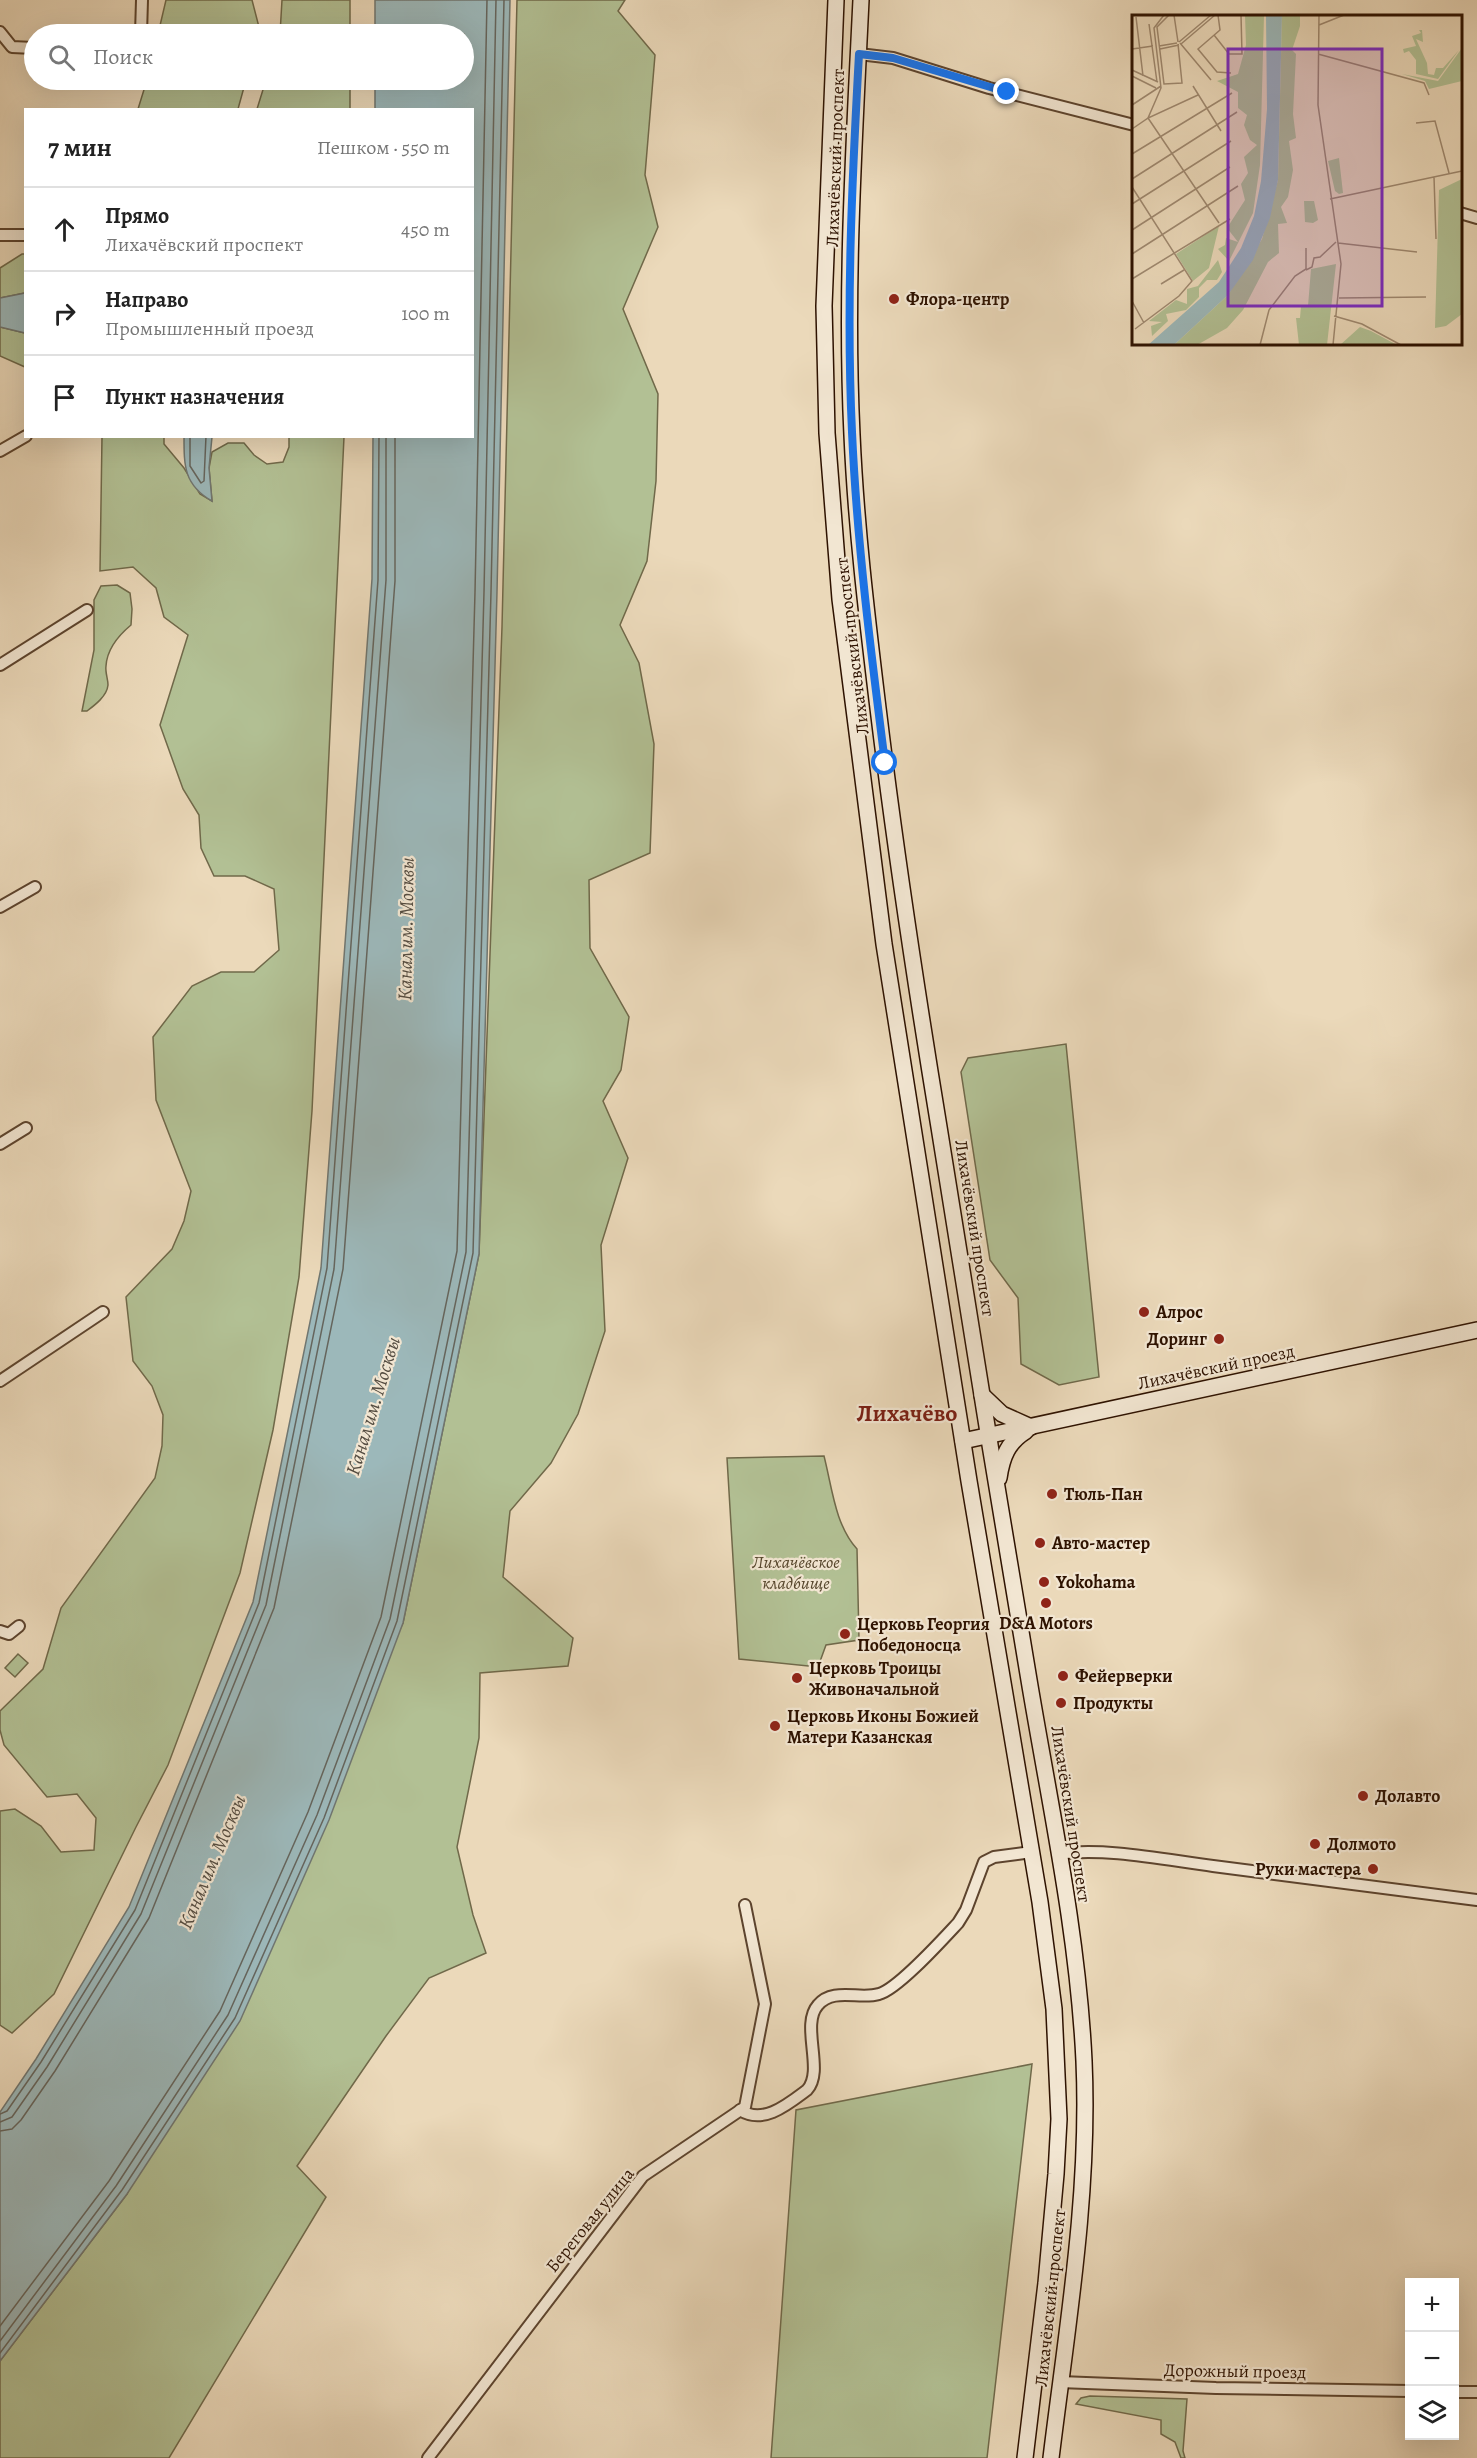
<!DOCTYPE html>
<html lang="ru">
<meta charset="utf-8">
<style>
:root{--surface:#fff;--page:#f6f6f6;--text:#222;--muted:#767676;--line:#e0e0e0}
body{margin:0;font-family:Alegreya,serif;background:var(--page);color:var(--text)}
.controls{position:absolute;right:18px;bottom:18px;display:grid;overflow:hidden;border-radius:0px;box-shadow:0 6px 24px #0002}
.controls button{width:54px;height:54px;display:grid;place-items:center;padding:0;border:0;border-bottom:2px solid var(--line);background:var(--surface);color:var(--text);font:30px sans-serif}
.stop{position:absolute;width:18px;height:18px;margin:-14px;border:4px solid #1a73e8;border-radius:50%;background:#fff}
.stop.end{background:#1a73e8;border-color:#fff;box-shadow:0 2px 6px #0008}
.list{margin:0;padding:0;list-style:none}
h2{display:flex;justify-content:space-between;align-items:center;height:78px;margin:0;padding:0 24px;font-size:26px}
h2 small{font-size:20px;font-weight:400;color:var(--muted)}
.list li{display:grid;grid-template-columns:39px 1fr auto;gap:18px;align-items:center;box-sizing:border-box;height:84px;padding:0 24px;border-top:2px solid var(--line)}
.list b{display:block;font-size:22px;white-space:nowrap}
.list p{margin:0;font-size:20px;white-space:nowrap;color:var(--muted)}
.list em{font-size:20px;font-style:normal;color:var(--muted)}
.icon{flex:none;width:33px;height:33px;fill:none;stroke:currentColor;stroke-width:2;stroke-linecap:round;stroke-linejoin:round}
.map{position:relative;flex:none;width:1477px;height:2458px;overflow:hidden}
.search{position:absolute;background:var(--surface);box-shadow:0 6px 24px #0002;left:24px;top:24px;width:450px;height:66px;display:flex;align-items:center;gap:15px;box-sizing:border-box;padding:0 21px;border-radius:33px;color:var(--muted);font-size:22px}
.panel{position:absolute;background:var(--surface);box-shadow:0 6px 24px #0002;left:24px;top:108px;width:450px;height:330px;border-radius:0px}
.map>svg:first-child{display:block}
.green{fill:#b2c094;stroke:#70694a;stroke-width:1.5}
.water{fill:#9cb8ba;stroke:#707670;stroke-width:1.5}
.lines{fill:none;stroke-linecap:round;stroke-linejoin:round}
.shore{stroke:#65655d;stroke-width:1.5}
.minor-casing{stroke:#5d442e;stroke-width:14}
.secondary-casing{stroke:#2e1200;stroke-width:18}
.minor{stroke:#f2e6d2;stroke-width:10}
.secondary{stroke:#f2e6d2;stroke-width:15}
.route{stroke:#1a73e8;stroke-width:8}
.poi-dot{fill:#8f2418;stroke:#f2e6d2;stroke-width:2}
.labels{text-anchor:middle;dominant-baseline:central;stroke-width:4.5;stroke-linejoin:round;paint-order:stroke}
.street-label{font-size:18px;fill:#2e1200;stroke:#f2e6d2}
.poi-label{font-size:18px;font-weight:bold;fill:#2e1200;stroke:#f2e6d2;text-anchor:start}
.park-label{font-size:18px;font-style:italic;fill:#56462c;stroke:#f2e6d2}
.water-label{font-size:20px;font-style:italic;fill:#544c41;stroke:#f2e6d2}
.district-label{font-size:24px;font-weight:bold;fill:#7a1f14;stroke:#f2e6d2}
.inset-road{fill:none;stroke:#9f8970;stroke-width:1.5}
.view{fill:#7b2cbf;fill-opacity:0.15;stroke:#7b2cbf;stroke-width:3}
.inset-edge{fill:none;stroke:#2e1200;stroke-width:3}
</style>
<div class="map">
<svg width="1477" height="2458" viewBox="0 0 1477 2458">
<rect width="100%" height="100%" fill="#ebd9ba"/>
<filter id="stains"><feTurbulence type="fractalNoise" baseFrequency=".00333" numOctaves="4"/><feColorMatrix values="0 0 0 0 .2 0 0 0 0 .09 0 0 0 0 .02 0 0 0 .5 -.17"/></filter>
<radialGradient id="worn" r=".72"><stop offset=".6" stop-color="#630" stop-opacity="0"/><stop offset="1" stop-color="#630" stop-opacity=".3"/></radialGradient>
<g class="green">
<polygon points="166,0 252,0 260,31 259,34 158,34"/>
<polygon points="282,0 350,0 350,34 280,34"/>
<polygon points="517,0 625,0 618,11 655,55 645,175 658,227 623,309 658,394 656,481 647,561 620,625 639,663 654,744 650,853 589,880 590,948 629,1017 621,1070 603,1101 628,1158 601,1245 605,1331 578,1414 551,1463 510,1511 503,1577 573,1638 568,1666 480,1673 479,1738 457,1847 473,1915 486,1953 429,1978 386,2036 297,2166 326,2197 169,2458 0,2458 0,2361 127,2194 403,1623 479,1254 502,627"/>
<polygon points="147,80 246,80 238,109 138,109"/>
<polygon points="266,80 350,80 350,109 257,109"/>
<polygon points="22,254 25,254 25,293 0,298 0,268"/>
<polygon points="0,327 25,333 25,367 0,356"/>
<polygon points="102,437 164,437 164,444 184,468 200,494 212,501 209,468 212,452 228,443 244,443 254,455 267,464 283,462 289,447 289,437 344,437 312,1111 299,1277 273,1430 240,1573 168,1765 136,1827 54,1994 12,2033 0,2025 0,1811 15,1809 41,1826 61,1852 94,1850 96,1818 77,1794 47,1797 4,1745 0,1730 0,1711 43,1669 61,1608 155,1478 162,1446 163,1415 152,1386 133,1361 126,1297 172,1249 184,1221 191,1191 156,1100 153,1037 192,986 221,972 254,972 279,950 274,889 245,876 214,876 201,848 199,815 183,789 160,725 188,635 164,617 156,588 133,567 100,571"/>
<path d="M117,585L130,593L132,609L131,625C119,635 107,649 106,666C105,672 108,679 108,685C107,696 95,705 87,711H82L94,650V600L101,586Z"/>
<polygon points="1066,1044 1099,1377 1059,1385 1021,1364 1018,1298 990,1260 961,1072 968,1058"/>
<path d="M824,1456C832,1487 835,1525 857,1549L859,1640L826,1645L818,1667L739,1659L727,1458Z"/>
<polygon points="18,1654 28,1663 15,1677 5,1668"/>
<polygon points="1032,2064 987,2458 771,2458 796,2110"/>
<polygon points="1090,2396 1187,2399 1183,2451 1185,2458 1181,2458 1175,2442 1161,2434 1161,2420 1076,2404 1081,2398"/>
</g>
<g class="water">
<polygon points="375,0 510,0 497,592 479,1254 403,1623 329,1820 240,2021 127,2194 0,2361 0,2112 36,2059 129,1907 253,1602 321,1268 372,579 373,437 472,436 472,110 375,109 375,80 464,80 464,34 375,34"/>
<polygon points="25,293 25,333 0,327 0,298"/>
<path d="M184,437H212L209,468L212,501C184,485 184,466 184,437Z"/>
</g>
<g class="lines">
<g class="shore">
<polyline points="190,436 190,466 201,483 204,481 206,436"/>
<polyline points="0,2114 7,2111 41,2062 135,1910 259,1603 327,1268 378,580 379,436"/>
<polyline points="0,2122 12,2117 47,2067 141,1914 266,1605 334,1269 386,580 386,436"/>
<polyline points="0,2131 12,2129 21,2120 55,2071 149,1918 274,1608 343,1269 395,581 395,436"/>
<polyline points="0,2326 109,2181 220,2011 308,1812 381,1617 457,1251 475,592 487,0"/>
<polyline points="0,2341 116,2186 228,2015 317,1815 390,1619 466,1252 484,592 496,0"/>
<polyline points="0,2353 122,2190 235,2018 324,1818 397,1621 473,1253 491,592 504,0"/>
</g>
<defs>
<g id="minor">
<polyline points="0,32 12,47 34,48"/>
<polyline points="141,34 142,0"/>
<polyline points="859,54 893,58 989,88 1134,125"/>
<polyline points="1460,213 1477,218"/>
<polyline points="0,235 26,235"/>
<polyline points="0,451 26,436"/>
<polyline points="0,665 87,610"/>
<polyline points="0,907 35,887"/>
<polyline points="0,1144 26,1128"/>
<polyline points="0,1381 103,1312"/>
<polyline points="0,1631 9,1634 19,1626"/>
<path d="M1058,1854C1105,1847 1166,1860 1213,1866C1301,1877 1389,1888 1477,1900"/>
<path d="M740,2110C763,2125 787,2105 807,2090C825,2071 800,2025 818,2005C833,1987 860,2000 879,1994C898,1989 943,1939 958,1923L966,1910L984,1862L994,1857L1032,1852"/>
<polyline points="1060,2382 1216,2388 1410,2391"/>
<polyline points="1454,2392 1477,2392"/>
<polyline points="428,2458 643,2176 745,2107 765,2004 745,1905"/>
</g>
<g id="secondary">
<polyline points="836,0 824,306 827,433 840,599 884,944 969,1481 1040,1902 1054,2009 1059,2119 1056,2174 1046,2283 1025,2458"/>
<path d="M861,0C854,145 845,290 852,435C856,527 867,617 878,708C895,848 916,987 939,1127C968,1311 998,1496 1029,1680C1050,1806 1078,1933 1084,2061C1090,2194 1067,2327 1051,2458"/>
<polyline points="982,1395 1002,1414 1031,1427"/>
<polyline points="963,1441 1477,1330"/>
<path d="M999,1478C1002,1457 1008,1442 1026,1431"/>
</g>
</defs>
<use href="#minor" class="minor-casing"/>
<use href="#secondary" class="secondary-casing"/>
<use href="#minor" class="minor"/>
<use href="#secondary" class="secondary"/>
</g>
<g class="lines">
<path class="route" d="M885,763C871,653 857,543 852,432C846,306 852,180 859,54L893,58L1007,92"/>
</g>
<g class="poi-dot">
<circle cx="894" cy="299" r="6"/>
<circle cx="1144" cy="1312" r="6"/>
<circle cx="1219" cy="1339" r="6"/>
<circle cx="1052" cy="1494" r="6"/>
<circle cx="1040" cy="1543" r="6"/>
<circle cx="1044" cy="1582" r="6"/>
<circle cx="1046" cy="1603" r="6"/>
<circle cx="845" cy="1634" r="6"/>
<circle cx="1063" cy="1676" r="6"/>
<circle cx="797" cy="1678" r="6"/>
<circle cx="1061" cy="1703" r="6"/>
<circle cx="775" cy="1726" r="6"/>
<circle cx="1363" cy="1796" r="6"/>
<circle cx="1315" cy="1844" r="6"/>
<circle cx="1373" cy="1869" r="6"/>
</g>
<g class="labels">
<g class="street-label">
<text transform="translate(835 158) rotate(-88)">Лихачёвский проспект</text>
<text transform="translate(852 646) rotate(-97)">Лихачёвский проспект</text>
<text transform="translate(975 1228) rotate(81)">Лихачёвский проспект</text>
<text transform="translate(1216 1367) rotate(-12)">Лихачёвский проезд</text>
<text transform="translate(1071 1814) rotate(81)">Лихачёвский проспект</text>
<text transform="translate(590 2220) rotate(-51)">Береговая улица</text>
<text transform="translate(1050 2298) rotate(-84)">Лихачёвский проспект</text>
<text transform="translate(1235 2371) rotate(1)">Дорожный проезд</text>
</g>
<g class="poi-label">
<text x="906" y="299">Флора-центр</text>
<text x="1156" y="1312">Алрос</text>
<text x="1207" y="1339" text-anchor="end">Доринг</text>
<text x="1064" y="1494">Тюль-Пан</text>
<text x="1052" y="1543">Авто-мастер</text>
<text x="1056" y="1582">Yokohama</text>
<text x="1046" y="1623" text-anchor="middle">D&amp;A Motors</text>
<text x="857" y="1624">Церковь Георгия<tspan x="857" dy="21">Победоносца</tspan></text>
<text x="809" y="1668">Церковь Троицы<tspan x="809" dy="21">Живоначальной</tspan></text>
<text x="1075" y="1676">Фейерверки</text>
<text x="1073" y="1703">Продукты</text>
<text x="787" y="1716">Церковь Иконы Божией<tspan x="787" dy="21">Матери Казанская</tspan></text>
<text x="1375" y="1796">Долавто</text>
<text x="1327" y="1844">Долмото</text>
<text x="1361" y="1869" text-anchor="end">Руки мастера</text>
</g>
<g class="park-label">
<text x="796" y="1562">Лихачёвское<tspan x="796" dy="21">кладбище</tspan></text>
</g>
<g class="water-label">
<text transform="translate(406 929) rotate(-89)">Канал им. Москвы</text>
<text transform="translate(373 1406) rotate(-73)">Канал им. Москвы</text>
<text transform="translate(212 1862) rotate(-67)">Канал им. Москвы</text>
</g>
<g class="district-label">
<text x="907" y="1413">Лихачёво</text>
</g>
</g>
<g transform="translate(1132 15)">
<rect width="330" height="330" fill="#ebd9ba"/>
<path d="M113,0H132L128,150L121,198L97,246L86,234L93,230L94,223L106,227L95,213L113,185L109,169L116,158L112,142L125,130L118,125L112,110L115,100L106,93V77L85,66L106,59L114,30ZM150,0H168V11L160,35L164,39L161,99L164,123L157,126L161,155L156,182L149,192L155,208L146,209L147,238L136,247L111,295L95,313L65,330H42L96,280L130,224L146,165ZM287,15H290L291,27L284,24L295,48L296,59L302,60L304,53H311L327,35L306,64L284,59V45L277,36L272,38L271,34L284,31L280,21L289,18ZM330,33V66L297,74L293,66L270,59L306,66ZM207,143L211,178L207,179L203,176L196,146ZM330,164V299L314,311L303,313L307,175ZM172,186H182L186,205L181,208L173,207ZM87,211L77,253L61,266L44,239ZM86,245L90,257L85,265H75L67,273V282L54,295L34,299L36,306L20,321L19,311L30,307L17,306L44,285L55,289V274L66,271ZM204,249L195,330H167L164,303H168L169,291H176L179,254ZM228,312L239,316L265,330H208Z" fill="#b2c094"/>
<path d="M134,0H150L146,165L138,203L121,245L96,280L42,330H16L87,267L109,233L122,201L129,166L135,94Z" fill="#9cb8ba"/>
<path class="inset-road" d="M37,0L25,12L32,69L50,68L46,29M42,0L46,27M86,0L88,15L66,34L85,57L99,58M187,0L186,90L209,249L201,330M4,2L11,61M17,9L25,67M187,10L212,0M82,20L97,39H110L109,0M47,27L79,0M48,28L79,65M49,29L83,0M27,31L45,28M0,34L21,31M28,34L47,30M186,39L292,68L297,80M0,55L26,67M0,61L24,73M61,71L89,116M66,80L16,103L87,208M0,90L29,71M284,108L303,106L317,158M0,114L16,103L29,73L22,13L32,0M0,139L100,78M302,162L304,224M0,164L105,97M0,172L60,266L47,281L3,314M198,184L330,156M0,189L99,126M0,215L98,152M206,228L285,237M0,239L106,171M174,255L180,252L182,243L188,242L204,227M0,264L98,204M29,269L52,255M207,283L294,282M0,286L12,308M202,301L230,309L269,330M128,330L137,295L163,261L174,254V233"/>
<path class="view" d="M96,34H250V291H96Z"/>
<rect width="330" height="330" class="inset-edge"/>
</g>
<rect width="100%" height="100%" filter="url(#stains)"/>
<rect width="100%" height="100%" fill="url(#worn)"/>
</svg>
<div class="controls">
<button>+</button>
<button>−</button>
<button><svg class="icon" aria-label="layers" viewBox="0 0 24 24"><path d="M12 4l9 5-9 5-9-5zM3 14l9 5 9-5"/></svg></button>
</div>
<div class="stop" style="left:885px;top:763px"></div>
<div class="stop end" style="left:1007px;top:92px"></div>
<div class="search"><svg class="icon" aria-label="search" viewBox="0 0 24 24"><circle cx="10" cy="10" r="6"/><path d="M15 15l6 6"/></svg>Поиск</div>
<section class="panel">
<h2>7 мин<small>Пешком · 550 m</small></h2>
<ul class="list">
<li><svg class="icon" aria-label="ahead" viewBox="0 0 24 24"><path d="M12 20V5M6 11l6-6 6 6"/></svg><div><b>Прямо</b><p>Лихачёвский проспект</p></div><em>450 m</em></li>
<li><svg class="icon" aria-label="right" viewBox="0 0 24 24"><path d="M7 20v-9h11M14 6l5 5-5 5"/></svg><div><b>Направо</b><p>Промышленный проезд</p></div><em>100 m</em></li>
<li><svg class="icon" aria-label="arrive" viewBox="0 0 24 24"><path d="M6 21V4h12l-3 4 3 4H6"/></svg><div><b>Пункт назначения</b></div></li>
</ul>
</section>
</div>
